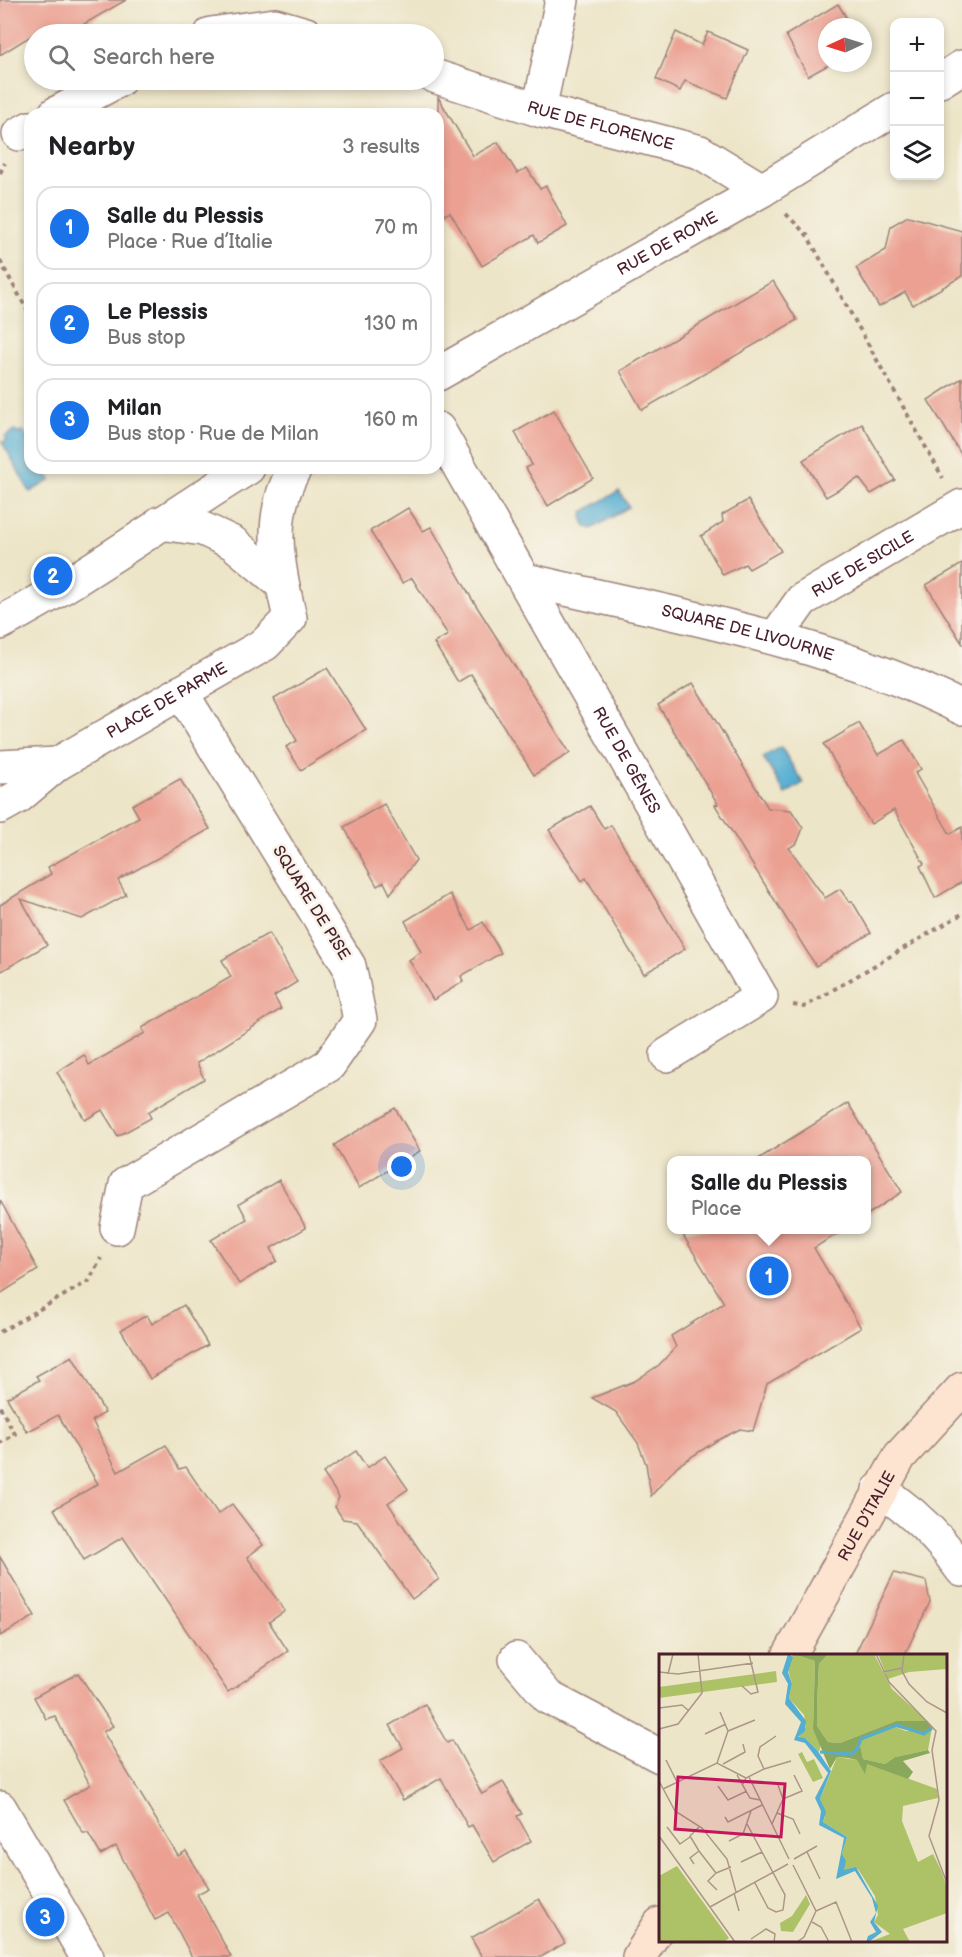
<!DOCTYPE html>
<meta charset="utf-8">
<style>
:root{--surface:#fff;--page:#f2f2f2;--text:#202124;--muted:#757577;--line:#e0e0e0;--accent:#1a73e8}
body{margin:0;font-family:"Balsamiq Sans",sans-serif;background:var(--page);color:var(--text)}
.controls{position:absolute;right:18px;top:18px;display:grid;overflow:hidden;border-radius:12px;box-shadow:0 3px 9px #0003}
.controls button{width:54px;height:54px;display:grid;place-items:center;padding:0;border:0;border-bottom:2px solid var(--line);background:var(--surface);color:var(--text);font:30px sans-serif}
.compass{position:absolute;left:818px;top:18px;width:54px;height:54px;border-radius:50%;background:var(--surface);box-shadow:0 3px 9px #0003;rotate:266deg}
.you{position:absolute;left:402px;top:1167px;width:21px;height:21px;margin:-15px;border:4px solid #fff;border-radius:50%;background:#1a73e8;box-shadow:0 0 0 9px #1a73e833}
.badge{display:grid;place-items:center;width:39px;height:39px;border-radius:50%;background:var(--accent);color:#fff;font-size:20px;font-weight:700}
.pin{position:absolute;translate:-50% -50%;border:3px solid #fff;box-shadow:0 2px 6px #0006}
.popup{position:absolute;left:667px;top:1156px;width:204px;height:78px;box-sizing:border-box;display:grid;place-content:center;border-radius:12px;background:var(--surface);filter:drop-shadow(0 2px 4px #0005);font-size:20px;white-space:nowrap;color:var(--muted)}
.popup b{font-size:22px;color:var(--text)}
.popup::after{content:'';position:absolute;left:50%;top:100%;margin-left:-12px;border:12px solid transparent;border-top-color:var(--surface)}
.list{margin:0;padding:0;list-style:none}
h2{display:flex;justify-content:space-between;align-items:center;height:78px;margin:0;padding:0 24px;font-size:26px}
h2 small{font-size:20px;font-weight:400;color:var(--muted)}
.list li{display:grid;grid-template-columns:39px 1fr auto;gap:18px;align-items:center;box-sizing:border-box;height:84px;margin:0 12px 12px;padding:0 12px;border:2px solid var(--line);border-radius:18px}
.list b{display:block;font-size:22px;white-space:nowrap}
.list p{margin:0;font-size:20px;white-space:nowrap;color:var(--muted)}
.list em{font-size:20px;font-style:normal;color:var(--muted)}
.icon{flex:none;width:33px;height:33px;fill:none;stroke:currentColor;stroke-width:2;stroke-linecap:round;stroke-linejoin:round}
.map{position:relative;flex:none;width:962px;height:1957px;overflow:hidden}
.search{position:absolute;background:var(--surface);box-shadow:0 3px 9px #0003;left:24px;top:24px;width:420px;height:66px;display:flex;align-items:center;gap:15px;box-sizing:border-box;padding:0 21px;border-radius:33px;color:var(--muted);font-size:22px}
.panel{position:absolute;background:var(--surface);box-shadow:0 3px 9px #0003;left:24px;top:108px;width:420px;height:366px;border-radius:18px}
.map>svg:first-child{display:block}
.water{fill:#55aed2;stroke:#50667e;stroke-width:1.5}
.building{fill:#eba092}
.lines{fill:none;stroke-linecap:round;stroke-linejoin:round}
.street-casing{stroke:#9c827a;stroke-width:36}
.secondary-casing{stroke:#9c827a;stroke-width:36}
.path{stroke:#9c827a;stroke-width:4;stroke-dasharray:4.5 4.5;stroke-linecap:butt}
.street{stroke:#fff;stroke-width:33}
.secondary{stroke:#fde4d0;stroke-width:33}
.labels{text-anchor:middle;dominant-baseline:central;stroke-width:5;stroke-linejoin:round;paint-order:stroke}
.street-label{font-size:16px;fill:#4a1f2b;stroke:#f7f3e8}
.inset-river{fill:none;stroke:#55aed2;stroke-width:3}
.inset-road{fill:none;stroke:#ac9689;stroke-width:1.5}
.view{fill:#c2185b;fill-opacity:0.15;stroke:#c2185b;stroke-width:3}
.inset-edge{fill:none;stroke:#4a1f2b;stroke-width:3}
</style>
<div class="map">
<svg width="962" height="1957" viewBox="0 0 962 1957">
<rect width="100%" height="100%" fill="#f7f3e8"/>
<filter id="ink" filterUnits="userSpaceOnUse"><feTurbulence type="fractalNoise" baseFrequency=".0167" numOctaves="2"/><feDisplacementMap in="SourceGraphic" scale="12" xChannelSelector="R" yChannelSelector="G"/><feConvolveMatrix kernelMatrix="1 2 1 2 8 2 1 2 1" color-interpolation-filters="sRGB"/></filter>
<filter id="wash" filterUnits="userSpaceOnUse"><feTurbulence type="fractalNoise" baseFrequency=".008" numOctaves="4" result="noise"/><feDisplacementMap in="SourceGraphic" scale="24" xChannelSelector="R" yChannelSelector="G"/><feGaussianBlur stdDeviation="1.35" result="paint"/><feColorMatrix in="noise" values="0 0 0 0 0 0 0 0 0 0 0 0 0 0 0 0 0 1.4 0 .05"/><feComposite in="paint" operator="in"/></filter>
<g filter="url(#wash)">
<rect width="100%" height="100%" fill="#ede5c8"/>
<g class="water">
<polygon points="15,430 17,434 23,431 30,443 30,468 44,468 51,480 30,492 2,442 7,440 5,436"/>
<polygon points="619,491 629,507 592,529 586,527 582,517 583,512"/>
<polygon points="781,747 803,783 785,794 763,757"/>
</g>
<g id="blocks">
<g class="building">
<polygon points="0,0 126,0 84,24 89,34 34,34 0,55"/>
<polygon points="838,4 852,27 827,27 827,63 832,63 808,76 786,35"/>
<polygon points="676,32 702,45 708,32 748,50 727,98 685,81 680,91 656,79"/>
<polygon points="438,97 473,156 498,142 517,173 527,168 540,189 546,186 567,226 538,243 534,235 482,266 450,212 438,219"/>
<polygon points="908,216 962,231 962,276 913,305 905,292 879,307 856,268 886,250 891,226"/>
<polygon points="773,281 797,320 642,410 620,371"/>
<polygon points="962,378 962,456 928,400"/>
<polygon points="554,410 593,478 548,506 526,468 532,465 515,432"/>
<polygon points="862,424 895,480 871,494 859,478 826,497 803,460"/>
<polygon points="748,500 781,551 749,569 745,564 723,575 701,536 723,522 722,515"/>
<polygon points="408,508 423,531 431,527 472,599 570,753 534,775 471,674 458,682 434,643 448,635 412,578 402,583 370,531"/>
<polygon points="962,564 962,643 926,585"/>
<polygon points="327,668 366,730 301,770 286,747 297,741 274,699"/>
<polygon points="693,683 768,808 791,810 803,828 797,843 789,848 825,898 840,889 849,902 852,901 871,933 816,966 715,805 718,804 658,705"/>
<polygon points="859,723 878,755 904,740 921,769 915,773 950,834 962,827 962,882 935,898 920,866 924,864 894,810 871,824 824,744"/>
<polygon points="180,779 210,829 118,880 126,895 82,919 21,899 47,945 0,972 0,905 51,874 48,867 139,817 132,805"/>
<polygon points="384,804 416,860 390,894 384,882 377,886 344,827"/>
<polygon points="590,806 604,829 611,825 685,949 644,974 586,878 582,881 549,830"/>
<polygon points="450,894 471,930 483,922 501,953 461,976 463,982 433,1000 409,960 421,952 405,921"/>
<polygon points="269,933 297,982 274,996 281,1009 197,1063 204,1079 148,1112 151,1118 118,1136 102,1110 85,1120 57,1072 84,1055 89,1065 145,1033 142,1028 231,977 222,960"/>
<polygon points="848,1103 902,1192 867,1215 867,1161 755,1161"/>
<polygon points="395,1108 420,1151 359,1188 334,1145"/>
<polygon points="279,1180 306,1228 271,1248 277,1261 239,1284 211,1240 247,1219 239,1204"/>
<polygon points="0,1200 38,1270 0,1294"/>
<polygon points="680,1230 843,1230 814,1248 861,1328 767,1384 753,1431 740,1429 716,1441 677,1466 651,1496 646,1464 638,1443 616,1412 592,1398 635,1381 659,1365 676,1347 671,1336 724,1303"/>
<polygon points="184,1305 208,1345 150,1379 121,1330 147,1315 152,1324"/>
<polygon points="72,1356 105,1413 92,1420 118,1472 166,1445 179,1469 186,1467 218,1514 232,1504 263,1545 247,1557 285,1611 269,1622 288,1651 228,1692 123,1537 84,1560 54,1509 98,1484 58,1415 27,1432 7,1398 39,1380 36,1376"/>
<polygon points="356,1451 367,1468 385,1456 408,1489 388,1503 439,1579 412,1599 357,1521 343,1519 335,1507 339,1497 323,1473"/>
<polygon points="0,1557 35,1616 0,1636"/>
<polygon points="894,1573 926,1581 930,1602 904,1656 854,1656"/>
<polygon points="78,1673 113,1726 103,1732 178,1856 186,1851 209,1888 197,1894 231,1957 192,1957 169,1913 155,1920 116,1846 101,1855 88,1833 83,1833 64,1800 90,1785 55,1716 46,1719 34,1697"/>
<polygon points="425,1704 447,1743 452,1740 482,1794 503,1782 522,1814 517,1816 531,1841 494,1862 472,1825 468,1827 441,1778 403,1800 380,1761 403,1748 390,1725"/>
<polygon points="539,1899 565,1943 541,1957 482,1957 471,1938"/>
</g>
</g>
</g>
<g filter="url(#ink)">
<use href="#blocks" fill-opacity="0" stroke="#9c827a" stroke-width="1.5"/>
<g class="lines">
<defs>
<g id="street">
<polyline points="211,34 275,25 306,34"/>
<path id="s1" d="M434,76L539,110L700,152L762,190"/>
<polyline points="940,81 962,67"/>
<polyline points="539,110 562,0"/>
<polyline points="55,114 119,80"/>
<polyline points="19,134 30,128"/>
<path id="s2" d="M438,374L762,190L894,109"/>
<path id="s3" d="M438,429L761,997L667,1055"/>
<polyline points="160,523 203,529 233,543 282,584"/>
<path id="s4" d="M526,580C672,614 827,640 962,708"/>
<path d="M0,623C87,577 165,519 248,468"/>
<path id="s5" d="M775,638L802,600L962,506"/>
<path id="s6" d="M0,767L57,764L265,644L290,618C278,565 266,517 295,468"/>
<polyline points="0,807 18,797 57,764"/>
<polyline points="117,1228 126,1184 329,1065 360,1020 349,966 181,692"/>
<path d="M879,1490C913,1511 939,1537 962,1570"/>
<polyline points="516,1659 548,1697 660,1756"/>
<polyline points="0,1808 87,1957"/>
</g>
<g id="secondary">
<path id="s7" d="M789,1656L900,1456L962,1389"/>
<polyline points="639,1957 660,1924"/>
</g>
</defs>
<use href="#street" class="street-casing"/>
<use href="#secondary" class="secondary-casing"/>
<g class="path">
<polyline points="0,173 5,163"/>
<polyline points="786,214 807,235 943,478"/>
<polyline points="0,261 30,315"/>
<polyline points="793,1005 804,1007 962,914"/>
<polyline points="0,1332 89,1281 101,1258"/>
<polyline points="0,1407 15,1434 0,1443"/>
</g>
<use href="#street" class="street"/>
<use href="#secondary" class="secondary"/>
</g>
</g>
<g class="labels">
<g class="street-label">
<text stroke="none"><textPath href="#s1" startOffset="174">RUE DE FLORENCE</textPath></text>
<text stroke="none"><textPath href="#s2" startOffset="264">RUE DE ROME</textPath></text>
<text stroke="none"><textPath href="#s5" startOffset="117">RUE DE SICILE</textPath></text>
<text stroke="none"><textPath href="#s4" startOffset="228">SQUARE DE LIVOURNE</textPath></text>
<text stroke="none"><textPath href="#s6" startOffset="184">PLACE DE PARME</textPath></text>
<text stroke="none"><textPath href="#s3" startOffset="381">RUE DE GÊNES</textPath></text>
<text transform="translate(311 903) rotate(58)">SQUARE DE PISE</text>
<text stroke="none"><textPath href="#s7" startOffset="160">RUE D’ITALIE</textPath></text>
</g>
</g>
<g transform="translate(659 1654)">
<rect width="288" height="288" fill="#ede5c8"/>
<path d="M134,0L156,7L154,75L162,90L160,98L146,84H139L147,73L145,61L130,44L133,30L129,16ZM169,0H215L233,35L268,67H237L181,89L169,88L158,72V50L160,10ZM219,0H288V15L250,18L229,25ZM117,17L118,28L0,44V33ZM236,73L247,77L273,74L269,96L236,103L226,110L204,105L200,86ZM143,98L148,108L155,105L164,124L154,128L139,100ZM178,103L198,106L278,135L279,144L244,152L243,167L259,208L274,200L282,216L288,233V259L244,275L251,288H210L231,280L215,268L219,261L216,242L199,215L184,217L183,200L188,183L164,168L166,162L161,145ZM18,212L70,284L65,288H0V222ZM147,241L151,250L134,278L122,277L121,269L133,262Z" fill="#adc267"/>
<path d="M134,0H169L160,10L158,50V72L169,88L181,89L237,67H268L273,74L263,80L236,73L200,86L204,105L226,110L236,103L269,96L271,99L244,107L254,118L249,125L208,110L206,120L198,106L189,104L178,103L171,115L154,75L156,7Z" fill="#8aa85c"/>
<path d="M129,0L134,3L129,18L133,30L130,44L147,67L146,77L139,83L146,84L158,96L172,117L161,145L167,158L164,168L188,183L183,200L187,207L185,216L197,213L219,252L215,268L223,278L210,288H207L209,282L217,278L211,268L217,259L213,244L196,217L177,225L185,184L160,171L162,157L156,144L169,119L146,89L135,86L142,68L126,50L129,30L123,19Z" fill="#55aed2"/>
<path class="inset-river" d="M161,98L192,100L198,96L202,85L238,71L265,80L273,74"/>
<path class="inset-road" d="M217,0L230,28L277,77L273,96L280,146L270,182L288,229M245,0L243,17L250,30L268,48L288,59M0,18L19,20L94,9M224,18L243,14M9,20L14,0M83,32L92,40L99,38L90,0M0,54L23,51L30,57M0,75L19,70L43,39L39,0M69,77L96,66M46,80L67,70M7,106L18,128M58,109L69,77L61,58M64,110L86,98L84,90M105,115L99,102L101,93L117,82M78,121L91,144L101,146M90,123L130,205M0,127L16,157L43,174L68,205L77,238M84,130L87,124L105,115L132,107M59,132L69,146L88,137M4,135L58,109L87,124M124,145L143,137L135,121M118,159L134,165L141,180M66,163L69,168L103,151M88,170L126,241L124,256L117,258L109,254L96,229M113,170L124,145L119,131M41,172L31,182L40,197L57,219L72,213M8,173L21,190L31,183M0,182L76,288M70,187L84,180L92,157M148,198L161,225M135,205L158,192M82,208L103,198M35,210L31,204L40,197M134,211L157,257L145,283L138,288M57,219L49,227L58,236M75,239L80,257M51,253L129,210M157,257L177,248L193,288M153,268L162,273L170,288M92,285L107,275L116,280L115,288"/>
<path class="view" d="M19,123L126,130L122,183L16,175Z"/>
<rect width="288" height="288" class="inset-edge"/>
</g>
</svg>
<div class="controls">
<button>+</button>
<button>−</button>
<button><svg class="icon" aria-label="layers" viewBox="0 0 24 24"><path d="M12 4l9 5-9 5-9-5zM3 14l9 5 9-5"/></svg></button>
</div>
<svg class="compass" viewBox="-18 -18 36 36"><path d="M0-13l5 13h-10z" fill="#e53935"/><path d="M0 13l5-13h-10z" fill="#757577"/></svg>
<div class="you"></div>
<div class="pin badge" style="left:769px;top:1276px">1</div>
<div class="popup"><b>Salle du Plessis</b>Place</div>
<div class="pin badge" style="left:53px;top:576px">2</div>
<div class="pin badge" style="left:45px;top:1917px">3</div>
<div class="search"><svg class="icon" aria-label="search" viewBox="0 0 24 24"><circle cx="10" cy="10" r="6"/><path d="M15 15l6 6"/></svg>Search here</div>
<section class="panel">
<h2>Nearby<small>3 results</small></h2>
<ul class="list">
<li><span class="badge">1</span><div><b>Salle du Plessis</b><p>Place · Rue d’Italie</p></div><em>70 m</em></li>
<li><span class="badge">2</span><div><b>Le Plessis</b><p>Bus stop</p></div><em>130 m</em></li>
<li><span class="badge">3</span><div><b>Milan</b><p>Bus stop · Rue de Milan</p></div><em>160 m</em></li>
</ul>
</section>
</div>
